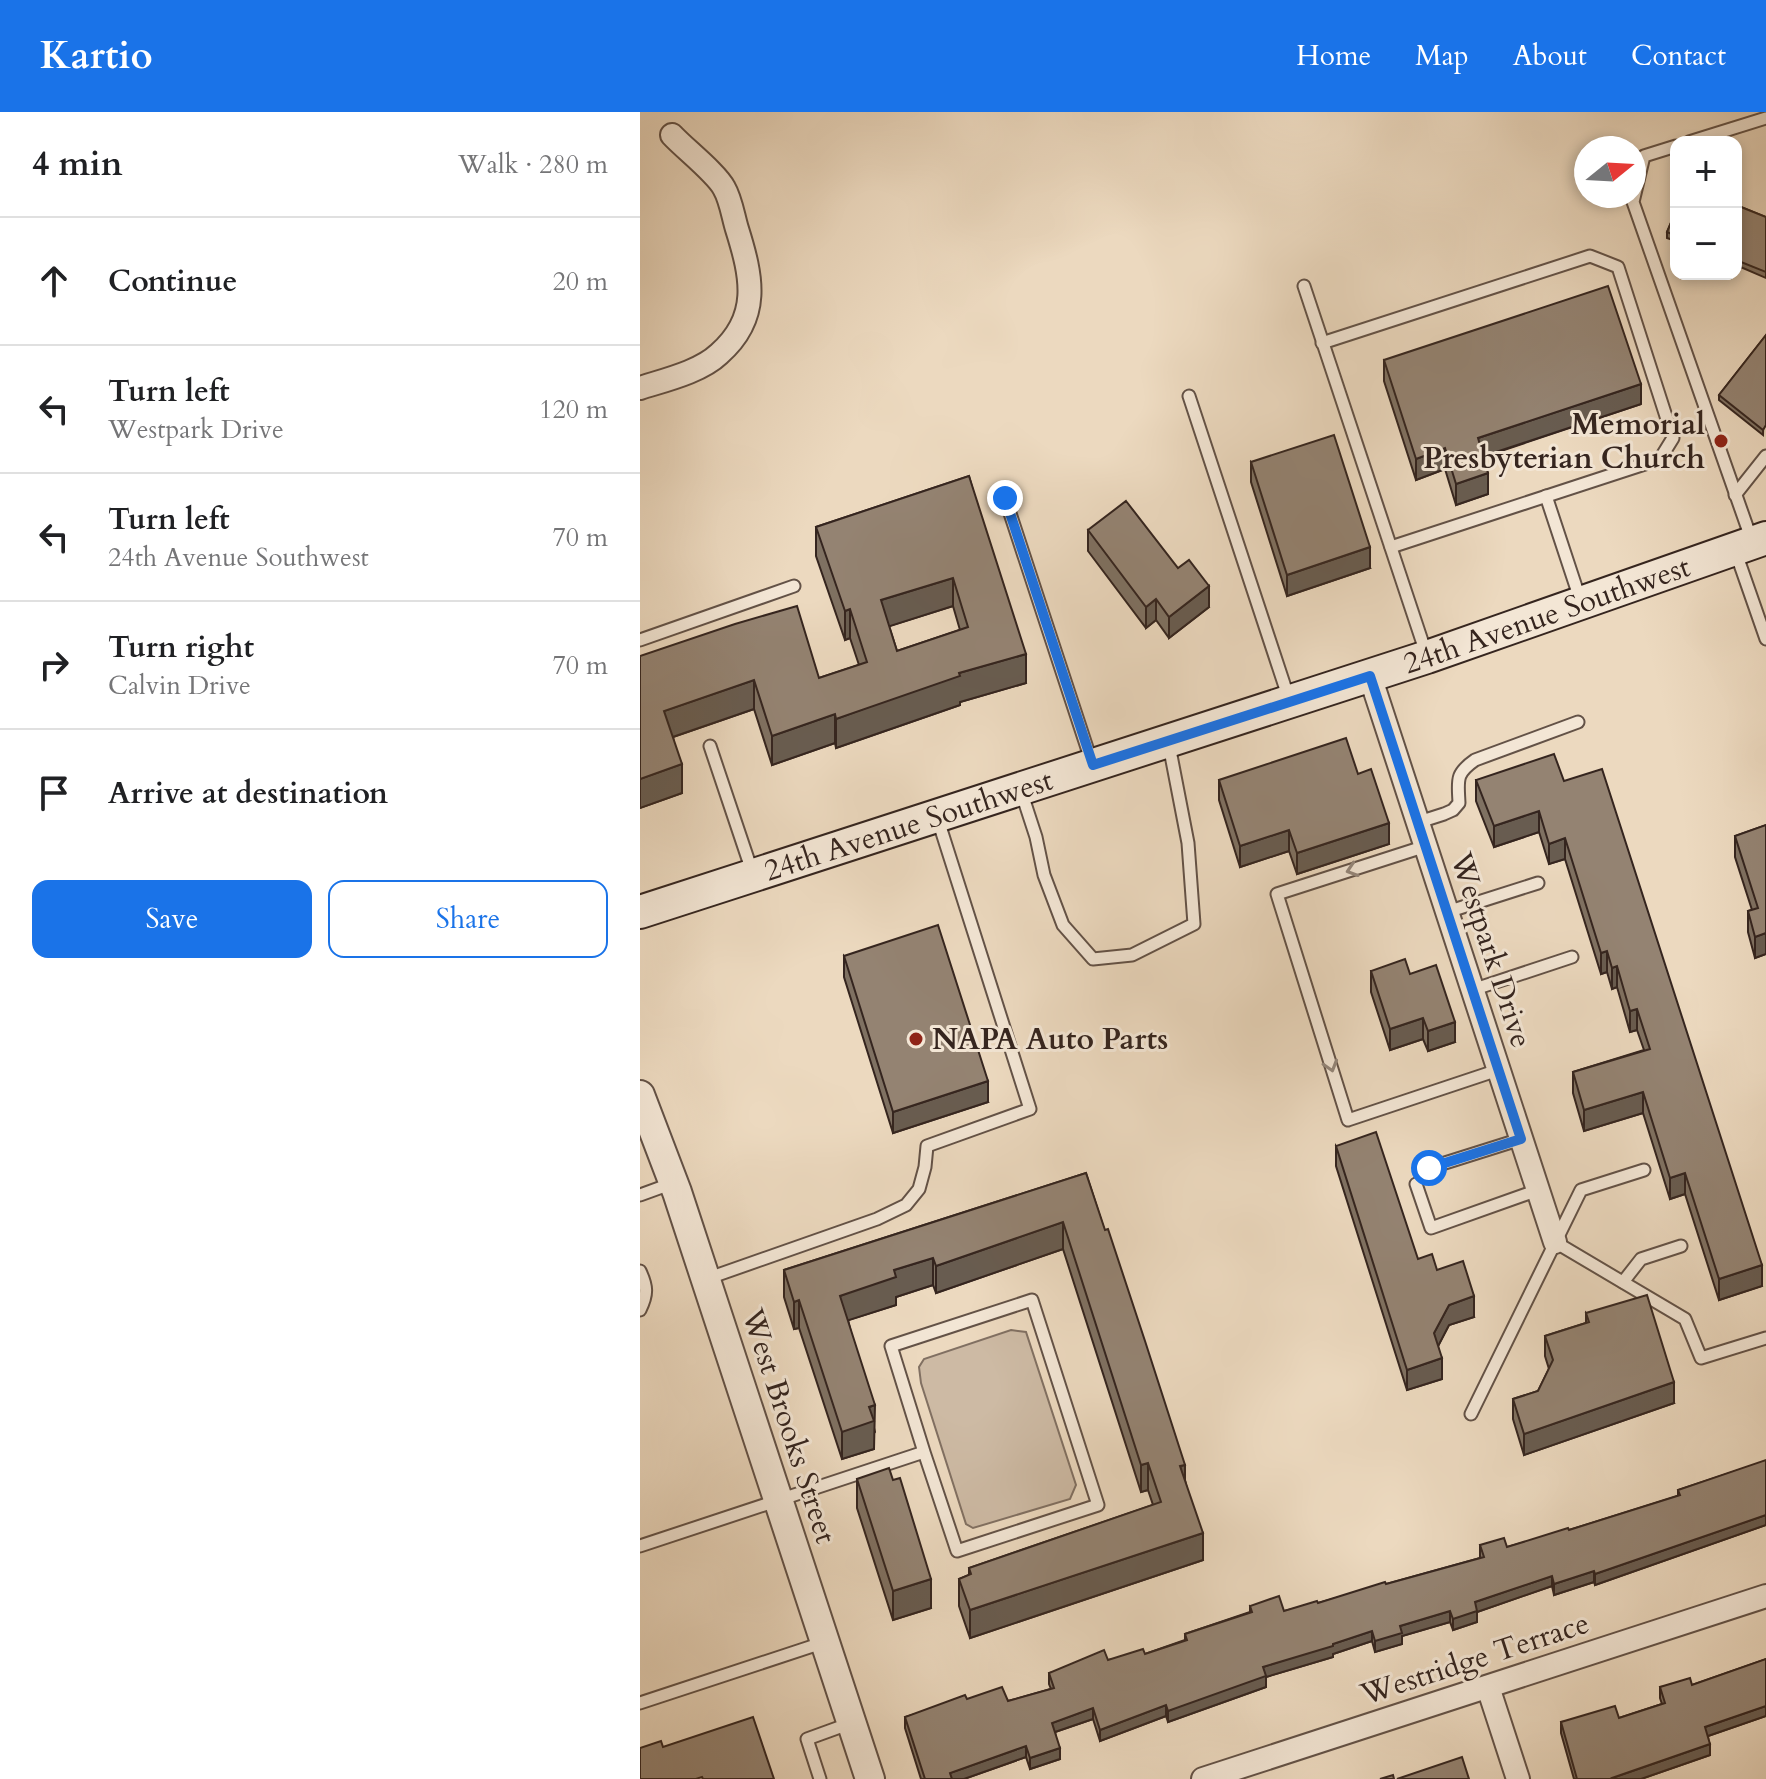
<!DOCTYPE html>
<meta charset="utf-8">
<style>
:root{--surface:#fff;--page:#f6f6f6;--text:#202124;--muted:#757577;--line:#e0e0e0;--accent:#1a73e8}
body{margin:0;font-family:Cardo,serif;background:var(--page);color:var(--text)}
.controls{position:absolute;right:24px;top:24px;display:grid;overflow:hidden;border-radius:16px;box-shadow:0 4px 12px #0003}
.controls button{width:72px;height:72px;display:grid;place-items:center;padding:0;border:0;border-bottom:2px solid var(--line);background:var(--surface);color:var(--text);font:40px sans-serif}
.compass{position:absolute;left:934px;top:24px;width:72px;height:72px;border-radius:50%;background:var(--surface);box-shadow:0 4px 12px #0003;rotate:72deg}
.stop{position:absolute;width:24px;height:24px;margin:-18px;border:6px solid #1a73e8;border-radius:50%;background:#fff}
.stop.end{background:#1a73e8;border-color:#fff;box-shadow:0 2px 8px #0008}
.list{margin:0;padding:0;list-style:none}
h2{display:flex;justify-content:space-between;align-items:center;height:104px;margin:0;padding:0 32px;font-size:34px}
h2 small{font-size:26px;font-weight:400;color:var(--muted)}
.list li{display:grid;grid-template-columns:52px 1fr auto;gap:24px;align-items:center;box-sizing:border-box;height:128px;padding:0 32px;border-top:2px solid var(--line)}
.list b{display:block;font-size:30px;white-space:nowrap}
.list p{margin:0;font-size:26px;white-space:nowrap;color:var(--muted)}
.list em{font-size:26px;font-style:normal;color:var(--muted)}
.actions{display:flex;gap:16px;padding:24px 32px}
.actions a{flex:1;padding:18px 0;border:2px solid var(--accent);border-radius:16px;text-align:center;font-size:28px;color:var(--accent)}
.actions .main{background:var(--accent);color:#fff}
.icon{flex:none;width:44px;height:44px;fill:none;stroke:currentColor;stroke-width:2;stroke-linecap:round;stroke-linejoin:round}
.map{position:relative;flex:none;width:1126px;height:1667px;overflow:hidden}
header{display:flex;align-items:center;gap:48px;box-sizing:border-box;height:112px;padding:0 40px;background:var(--accent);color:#fff}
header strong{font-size:38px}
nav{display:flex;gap:44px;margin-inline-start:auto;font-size:28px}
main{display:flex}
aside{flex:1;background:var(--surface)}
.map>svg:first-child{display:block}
.green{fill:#cdbaa4;stroke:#817062;stroke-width:2}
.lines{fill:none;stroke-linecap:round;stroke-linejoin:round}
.service-casing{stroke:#635247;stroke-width:15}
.minor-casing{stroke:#635247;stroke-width:26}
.tertiary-casing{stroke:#635247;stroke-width:32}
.secondary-casing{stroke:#35251f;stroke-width:36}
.service{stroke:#f3e6d5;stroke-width:11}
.minor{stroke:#f3e6d5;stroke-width:22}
.tertiary{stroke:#f3e6d5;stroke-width:28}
.secondary{stroke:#f3e6d5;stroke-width:32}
.wall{fill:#7f7162;stroke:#35251f;stroke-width:2;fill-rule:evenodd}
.shaded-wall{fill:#685c50;stroke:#35251f;stroke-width:2}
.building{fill:#948372;stroke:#35251f;stroke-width:2;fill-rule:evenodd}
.oneway{stroke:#94867a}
.route{stroke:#1a73e8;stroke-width:10}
.poi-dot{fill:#8f2418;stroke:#f3e6d5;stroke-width:3}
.labels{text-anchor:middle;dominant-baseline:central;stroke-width:6;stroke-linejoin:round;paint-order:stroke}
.poi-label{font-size:30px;font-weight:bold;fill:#35251f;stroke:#f3e6d5;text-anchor:end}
.street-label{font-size:30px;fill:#35251f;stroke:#f3e6d5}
</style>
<header>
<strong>Kartio</strong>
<nav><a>Home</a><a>Map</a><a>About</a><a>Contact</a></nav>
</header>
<main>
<aside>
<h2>4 min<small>Walk · 280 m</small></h2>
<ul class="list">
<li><svg class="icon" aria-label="ahead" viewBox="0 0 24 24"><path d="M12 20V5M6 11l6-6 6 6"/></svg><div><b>Continue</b></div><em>20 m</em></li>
<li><svg class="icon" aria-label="left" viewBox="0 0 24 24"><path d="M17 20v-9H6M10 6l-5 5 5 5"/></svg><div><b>Turn left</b><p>Westpark Drive</p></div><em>120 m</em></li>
<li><svg class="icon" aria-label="left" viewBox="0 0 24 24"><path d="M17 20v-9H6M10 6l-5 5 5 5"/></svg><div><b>Turn left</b><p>24th Avenue Southwest</p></div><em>70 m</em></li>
<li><svg class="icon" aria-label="right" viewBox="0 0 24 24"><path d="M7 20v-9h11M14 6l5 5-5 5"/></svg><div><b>Turn right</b><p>Calvin Drive</p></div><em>70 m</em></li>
<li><svg class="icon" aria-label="arrive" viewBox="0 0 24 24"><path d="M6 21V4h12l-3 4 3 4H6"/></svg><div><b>Arrive at destination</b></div></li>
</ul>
<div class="actions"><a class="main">Save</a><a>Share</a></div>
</aside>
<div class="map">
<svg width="1126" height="1667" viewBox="0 0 1126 1667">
<rect width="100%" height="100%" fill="#ecd9bf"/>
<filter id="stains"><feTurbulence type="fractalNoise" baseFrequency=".0025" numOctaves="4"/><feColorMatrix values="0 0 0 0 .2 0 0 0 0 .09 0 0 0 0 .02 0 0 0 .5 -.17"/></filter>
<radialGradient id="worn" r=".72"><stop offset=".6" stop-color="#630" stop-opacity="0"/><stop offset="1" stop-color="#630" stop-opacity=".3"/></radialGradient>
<polygon class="green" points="371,1218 386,1220 436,1373 430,1387 333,1416 326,1412 281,1271 279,1255 284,1247"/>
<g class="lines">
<defs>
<g id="service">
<polyline points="1049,30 1126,6"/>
<polyline points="1036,34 1004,44 993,90 1111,426"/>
<polyline points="664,174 786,541"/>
<polyline points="682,231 950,144 978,155 1033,326 1020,347 751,435"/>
<polyline points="549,284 649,587"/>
<polyline points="1095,383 1126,344"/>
<polyline points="906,384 941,490"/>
<polyline points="365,386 452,651"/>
<polyline points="1096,441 1126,527"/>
<polyline points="0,528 154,474"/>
<polyline points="70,634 113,762"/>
<polyline points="381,679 396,725 404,763 423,813 453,847 492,843 554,812 548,731 529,633"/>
<path d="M779,710L804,702L813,698L819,691C818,668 815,662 835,648L938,610"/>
<polyline points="786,734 637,782 708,1008 858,958"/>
<polyline points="807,800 898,771"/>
<polyline points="832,878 932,845"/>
<polyline points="789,1056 881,1027"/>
<polyline points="776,1072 791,1116 898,1078"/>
<polyline points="0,1083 33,1071"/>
<polyline points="915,1130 1045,1207 1061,1246 1126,1226"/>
<path d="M0,1159C7,1174 8,1182 0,1198"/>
<polyline points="66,1167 237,1107 266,1093 279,1077 285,1055 287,1034 390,997 298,708"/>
<polyline points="983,1170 1001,1147 1041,1134"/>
<polyline points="831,1302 941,1078 1004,1058"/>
<polyline points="0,1434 284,1340 251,1234 392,1188 458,1393 317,1439 284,1340"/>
<polyline points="0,1591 185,1530"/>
<polyline points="180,1667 167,1627 211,1611"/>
</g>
<g id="minor">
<path d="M0,276C25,268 60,260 79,242C121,205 112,165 97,117C93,104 91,88 84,76C76,61 45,37 32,23"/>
<polyline points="730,564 915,1130"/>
<polyline points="848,1575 878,1667"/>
<polyline points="563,1667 1126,1484"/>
</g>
<polyline id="tertiary" points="0,983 37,1080 230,1667"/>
<g id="secondary">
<path id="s1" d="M0,800L787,545L1126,426"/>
</g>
</defs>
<use href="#service" class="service-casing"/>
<use href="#minor" class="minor-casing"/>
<use href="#tertiary" class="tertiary-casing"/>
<use href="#secondary" class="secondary-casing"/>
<use href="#service" class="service"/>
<use href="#minor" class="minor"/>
<use href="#tertiary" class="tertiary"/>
<use href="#secondary" class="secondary"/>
</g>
<g class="wall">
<polygon points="1096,93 1126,105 1126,166 1096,153"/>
<polygon points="1036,99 1036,129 1027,126 1027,120"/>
<polygon points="1126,223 1123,323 1079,288 1079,283"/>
<polygon points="744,248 1001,292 843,345 848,382 816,393 805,357 776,368 744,269"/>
<polygon points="611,350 730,456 647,484 611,370"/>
<path d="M329,364L386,571L320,590V593L196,636L195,631L132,653L114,597L33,625L42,681L0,696V544L179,566L219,553L210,526L205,528L176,444V415ZM313,494L320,518L257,539L249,514Z"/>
<polygon points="448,418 538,456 569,495 529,526 516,508 506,516 448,439"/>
<polygon points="718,662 749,732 657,762 649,739 600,755 579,688 579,668"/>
<polygon points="836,668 924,669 1122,1174 1079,1188 1045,1082 1030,1087 1003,1001 944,1019 933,981 933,960 1004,938 997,918 990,920 977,875 972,877 967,860 961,862 925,747 909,752 899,720 854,735 836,689"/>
<polygon points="1126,713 1126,842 1115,846 1108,820 1108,799 1112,798 1095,745 1095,724"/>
<polygon points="204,844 348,990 253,1021 204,865"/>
<polygon points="731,859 770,862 815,930 788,939 783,927 750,938 731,880"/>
<polygon points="696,1034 778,1147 797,1158 834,1205 809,1213 798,1234 802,1267 767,1278 696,1054"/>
<polygon points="446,1061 545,1368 563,1448 330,1526 319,1494 319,1467 329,1463 329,1456 513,1393 508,1378 501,1380 423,1137 296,1181 293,1173 256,1185 256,1193 208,1208 235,1320 234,1321 234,1337 202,1347 159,1216 154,1217 144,1185 144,1158"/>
<polygon points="946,1201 1034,1291 884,1343 873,1307 873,1287 898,1279 909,1257 905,1244 905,1224 946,1211"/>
<polygon points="1126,1349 1126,1413 955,1473 954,1470 914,1483 912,1474 837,1500 837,1510 813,1518 810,1510 762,1524 762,1532 735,1540 732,1529 693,1542 693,1545 626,1565 626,1575 528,1610 526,1604 460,1629 453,1607 415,1620 420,1647 390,1657 386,1645 324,1667 281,1667 265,1616 265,1605 327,1587 368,1589 411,1577 409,1572 409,1561 468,1548 505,1542 545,1528 545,1522 610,1500 610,1494 644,1499 678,1491 840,1446 840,1433 867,1435 929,1418 1038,1384 1038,1378"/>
<polygon points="217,1367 253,1368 291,1496 253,1508 217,1396"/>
<polygon points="1126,1547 1126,1604 1068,1624 1070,1643 1001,1667 934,1667 921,1621 921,1610 979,1606 1022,1592 1020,1586 1020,1575 1052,1573"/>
</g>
<g class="shaded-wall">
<polygon points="1001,272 1001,292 838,346 838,326"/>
<polygon points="805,336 805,357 776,368 776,347"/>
<polygon points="848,361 848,382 816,393 816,372"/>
<polygon points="730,435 730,456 647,484 647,463"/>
<polygon points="313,466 313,494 241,517 241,488"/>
<polygon points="569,474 569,495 529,526 529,505"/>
<polygon points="516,487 516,508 506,516 506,495"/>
<polygon points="210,497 210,526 205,528 205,499"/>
<polygon points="386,542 386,571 320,590 320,593 196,636 196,607 319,561"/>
<polygon points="114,568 114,597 24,628 24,599"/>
<polygon points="195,602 195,631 132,653 132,624"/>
<polygon points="42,652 42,681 0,696 0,667"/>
<polygon points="899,699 899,720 854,735 854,714"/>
<polygon points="749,711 749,732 657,762 657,741"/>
<polygon points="649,718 649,739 600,755 600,734"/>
<polygon points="925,726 925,747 909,752 909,732"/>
<polygon points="1126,821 1126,842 1115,846 1115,825"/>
<polygon points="967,839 967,860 961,862 961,841"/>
<polygon points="977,854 977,875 972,877 972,856"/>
<polygon points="997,897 997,918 990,920 990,899"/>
<polygon points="783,906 783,927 750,938 750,917"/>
<polygon points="815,910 815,930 788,939 788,919"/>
<polygon points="348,969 348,990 253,1021 253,1000"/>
<polygon points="1003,980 1003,1001 944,1019 944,998"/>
<polygon points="1045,1061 1045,1082 1030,1087 1030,1066"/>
<polygon points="423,1110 423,1137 296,1181 296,1154"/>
<polygon points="293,1146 293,1173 256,1185 256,1193 200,1211 200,1184 254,1158"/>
<polygon points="1122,1153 1122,1174 1079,1188 1079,1167"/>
<polygon points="834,1184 834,1205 809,1213 794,1242 794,1221 809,1193"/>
<polygon points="159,1188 159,1216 154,1217 154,1190"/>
<polygon points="802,1246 802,1267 767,1278 767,1258"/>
<polygon points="1034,1270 1034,1291 884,1343 884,1322"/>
<polygon points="235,1293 234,1337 202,1347 202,1320 229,1295"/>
<polygon points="508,1351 508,1378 501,1380 501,1353"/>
<polygon points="545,1353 545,1380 540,1354"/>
<polygon points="1126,1403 1126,1413 955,1473 955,1462"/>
<polygon points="563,1421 563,1448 330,1526 330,1498"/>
<polygon points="954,1459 954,1470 914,1483 914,1472"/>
<polygon points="912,1464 912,1474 837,1500 837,1510 813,1518 813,1507 835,1490"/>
<polygon points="291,1467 291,1496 253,1508 253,1479"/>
<polygon points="810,1499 810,1510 762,1524 762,1532 735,1540 735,1529 760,1514"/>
<polygon points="732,1519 732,1529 693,1542 693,1545 626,1565 626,1575 528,1610 528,1599 623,1555"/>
<polygon points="526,1593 526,1604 460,1629 460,1618"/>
<polygon points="1126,1594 1126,1604 1065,1625 1065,1615"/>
<polygon points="453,1596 453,1607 412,1621 412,1611"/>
<polygon points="1070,1632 1070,1643 1001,1667 972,1667 972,1666"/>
<polygon points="386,1634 386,1645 324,1667 310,1667 310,1661"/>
<polygon points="420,1636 420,1647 390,1657 390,1646"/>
</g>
<g class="building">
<polygon points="1096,93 1126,105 1126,160 1096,148"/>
<polygon points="1036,99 1036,124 1027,120"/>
<polygon points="968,174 1001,272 838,326 848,361 816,372 805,336 776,347 744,248"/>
<polygon points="1126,223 1126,313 1123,318 1079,283"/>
<polygon points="694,323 730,435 647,463 611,350"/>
<path d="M329,364L386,542L319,561L320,564L196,607L195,602L132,624L114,568L24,599L42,652L0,667V544L95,512L157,494L179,566L227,550L210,497L205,499L176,415ZM313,466L328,515L257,539L241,488Z"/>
<polygon points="486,389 538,456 549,448 569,474 529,505 516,487 506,495 448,418"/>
<polygon points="706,626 718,662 731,657 749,711 657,741 649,718 600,734 579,668"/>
<polygon points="914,642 924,669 962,657 1122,1153 1079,1167 1045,1061 1030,1066 1003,980 944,998 933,960 1010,937 997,897 990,899 977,854 972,856 967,839 961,841 925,726 909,732 899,699 854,714 836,668"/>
<polygon points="1126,713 1126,821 1115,825 1108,799 1118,796 1095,724"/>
<polygon points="298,813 348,969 253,1000 204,844"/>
<polygon points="765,847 770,862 796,853 815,910 788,919 783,906 750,917 731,859"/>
<polygon points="736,1020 778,1147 792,1142 797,1158 823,1149 834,1184 809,1193 794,1221 802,1246 767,1258 696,1034"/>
<polygon points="446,1061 465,1118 468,1117 505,1229 545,1353 540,1354 563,1421 330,1498 319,1467 331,1462 329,1456 521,1390 508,1351 501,1353 423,1110 296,1154 293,1146 254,1158 256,1165 200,1184 235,1293 229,1295 234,1309 202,1320 159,1188 154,1190 144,1158"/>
<polygon points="1007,1183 1034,1270 884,1322 873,1287 898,1279 913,1248 905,1224 949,1210 946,1201"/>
<polygon points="1126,1348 1126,1403 955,1462 954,1459 914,1472 912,1464 835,1490 837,1499 813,1507 810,1499 760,1514 762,1521 735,1529 732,1519 693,1532 693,1534 623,1555 626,1564 528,1599 526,1593 460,1618 453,1596 412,1611 420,1636 390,1646 386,1634 310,1661 312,1667 285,1667 265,1605 325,1583 327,1587 362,1575 368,1589 414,1576 409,1561 464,1538 468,1548 503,1537 505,1542 547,1528 545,1522 612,1500 610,1494 639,1484 644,1499 677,1489 678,1491 745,1470 746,1472 844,1445 840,1433 864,1426 867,1435 928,1416 929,1418 1040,1383 1038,1378"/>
<polygon points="249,1356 253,1368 260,1366 291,1467 253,1479 217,1367"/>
<polygon points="1126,1547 1126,1594 1065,1615 1070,1632 972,1666 973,1667 937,1667 921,1610 975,1594 979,1606 1025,1591 1020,1575 1050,1566 1052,1573"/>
<polygon points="113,1605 134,1667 63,1667 62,1665 56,1667 0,1667 0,1636 21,1629 23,1635"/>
<polygon points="822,1645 829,1667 757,1667"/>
<polygon points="753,1663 754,1667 740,1667"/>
</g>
<defs><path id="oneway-chevron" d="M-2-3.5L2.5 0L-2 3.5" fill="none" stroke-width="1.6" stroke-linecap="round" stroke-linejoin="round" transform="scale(2)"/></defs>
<g class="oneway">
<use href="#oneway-chevron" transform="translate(712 758) rotate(162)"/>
<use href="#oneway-chevron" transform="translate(691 954) rotate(73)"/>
</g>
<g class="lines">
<polyline class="route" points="365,386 453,653 730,564 881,1027 789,1056"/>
</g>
<g class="poi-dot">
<circle cx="1081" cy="329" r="8"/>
<circle cx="276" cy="927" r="8"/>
</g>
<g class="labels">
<g class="poi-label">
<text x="1065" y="312">Memorial<tspan x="1065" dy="34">Presbyterian Church</tspan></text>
<text x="292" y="927" text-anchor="start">NAPA Auto Parts</text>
</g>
<g class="street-label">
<text stroke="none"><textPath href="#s1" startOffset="954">24th Avenue Southwest</textPath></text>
<text stroke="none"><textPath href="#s1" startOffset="282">24th Avenue Southwest</textPath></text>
<text transform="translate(851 838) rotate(72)">Westpark Drive</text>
<text transform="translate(149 1314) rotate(72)">West Brooks Street</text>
<text transform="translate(835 1547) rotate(-18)">Westridge Terrace</text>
</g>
</g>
<rect width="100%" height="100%" filter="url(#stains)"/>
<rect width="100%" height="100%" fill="url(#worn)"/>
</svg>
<div class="controls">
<button>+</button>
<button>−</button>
</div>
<svg class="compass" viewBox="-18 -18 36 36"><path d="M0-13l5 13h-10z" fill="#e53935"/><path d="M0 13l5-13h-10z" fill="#757577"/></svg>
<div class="stop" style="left:789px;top:1056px"></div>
<div class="stop end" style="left:365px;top:386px"></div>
</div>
</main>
